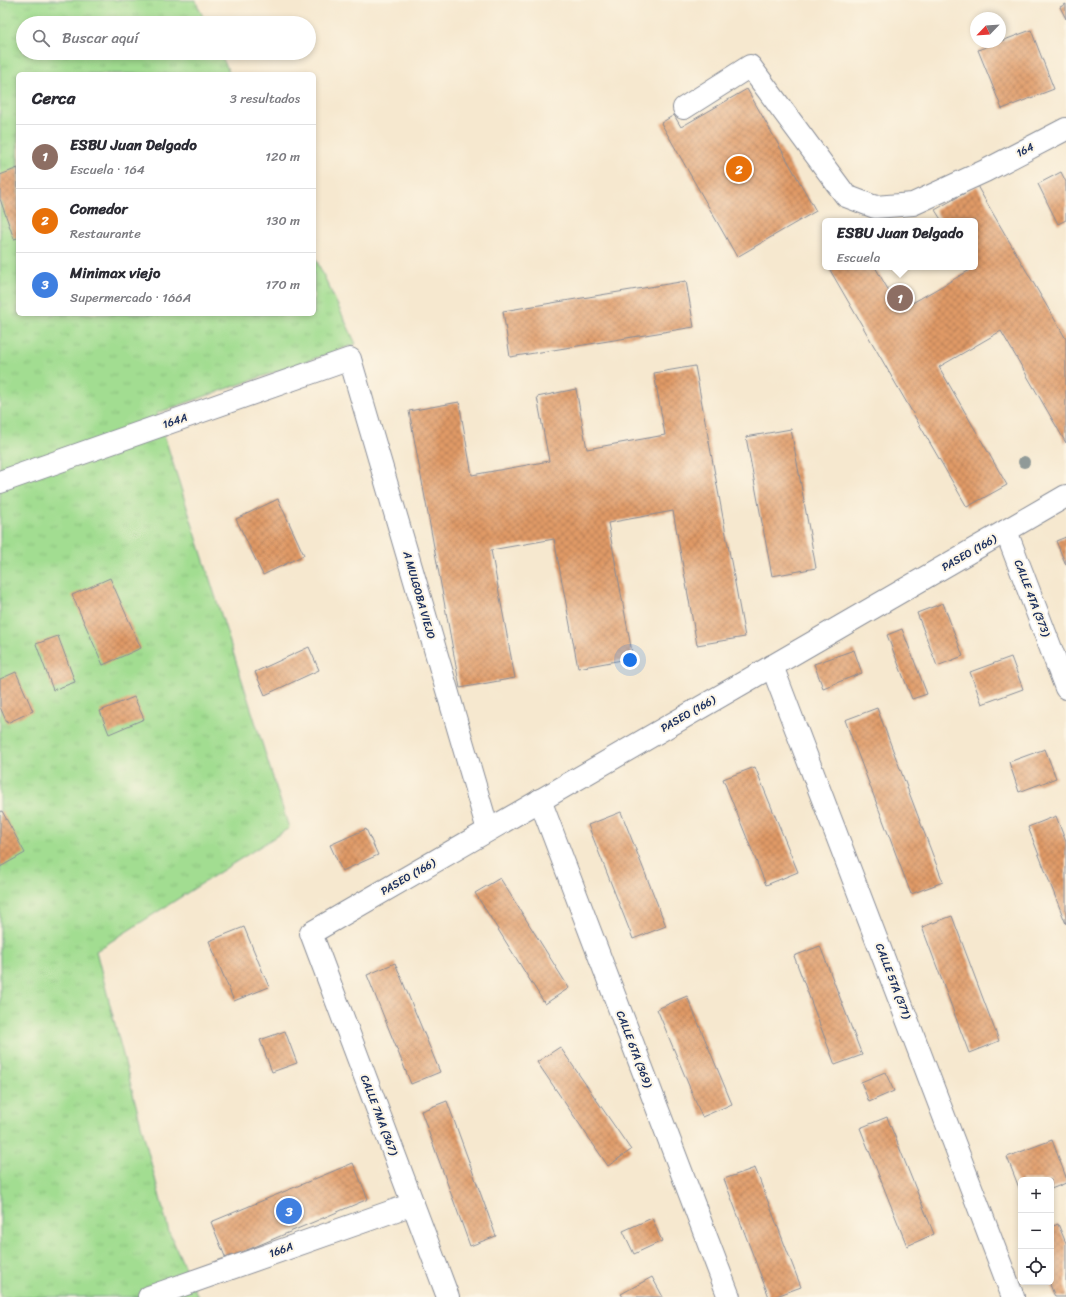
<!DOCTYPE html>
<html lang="es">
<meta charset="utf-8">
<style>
:root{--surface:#fff;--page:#f7f7f7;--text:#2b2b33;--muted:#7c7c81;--line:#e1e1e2;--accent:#ea580c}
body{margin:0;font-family:Sriracha,sans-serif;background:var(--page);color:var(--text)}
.controls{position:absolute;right:12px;bottom:12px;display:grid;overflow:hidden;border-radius:6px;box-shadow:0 2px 6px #0003}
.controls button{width:36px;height:36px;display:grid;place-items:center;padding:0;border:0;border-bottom:1px solid var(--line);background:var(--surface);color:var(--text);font:20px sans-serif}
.compass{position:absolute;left:970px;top:12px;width:36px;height:36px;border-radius:50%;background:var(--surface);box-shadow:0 2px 6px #0003;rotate:245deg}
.you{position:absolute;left:630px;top:660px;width:14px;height:14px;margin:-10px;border:3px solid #fff;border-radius:50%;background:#1a73e8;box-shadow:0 0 0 6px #1a73e833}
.badge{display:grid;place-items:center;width:26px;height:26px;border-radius:50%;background:var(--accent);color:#fff;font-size:13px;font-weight:700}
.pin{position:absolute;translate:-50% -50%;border:2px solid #fff;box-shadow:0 1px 4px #0006}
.popup{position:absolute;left:822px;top:218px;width:156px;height:52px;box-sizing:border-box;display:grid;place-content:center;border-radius:6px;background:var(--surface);filter:drop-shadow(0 1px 3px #0005);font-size:13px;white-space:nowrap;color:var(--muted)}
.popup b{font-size:15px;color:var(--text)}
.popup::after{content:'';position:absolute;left:50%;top:100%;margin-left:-8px;border:8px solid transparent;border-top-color:var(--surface)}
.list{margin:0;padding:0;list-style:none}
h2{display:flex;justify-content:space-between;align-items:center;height:52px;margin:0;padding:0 16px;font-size:17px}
h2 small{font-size:13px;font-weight:400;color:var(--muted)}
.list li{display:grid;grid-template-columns:26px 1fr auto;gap:12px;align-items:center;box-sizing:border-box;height:64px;padding:0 16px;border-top:1px solid var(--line)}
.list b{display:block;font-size:15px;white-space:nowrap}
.list p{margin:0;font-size:13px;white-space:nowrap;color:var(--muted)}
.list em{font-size:13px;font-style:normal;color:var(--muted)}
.icon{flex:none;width:22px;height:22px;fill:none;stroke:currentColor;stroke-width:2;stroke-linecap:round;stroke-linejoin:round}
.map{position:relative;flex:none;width:1066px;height:1297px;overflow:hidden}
.search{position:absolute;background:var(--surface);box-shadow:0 2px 6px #0003;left:16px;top:16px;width:300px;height:44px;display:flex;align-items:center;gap:10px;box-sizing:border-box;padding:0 14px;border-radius:22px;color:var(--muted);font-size:15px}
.panel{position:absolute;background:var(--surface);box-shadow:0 2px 6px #0003;left:16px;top:72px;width:300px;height:244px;border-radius:6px}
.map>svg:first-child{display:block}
.grass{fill:url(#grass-tufts);stroke:#5e8678}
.building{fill:url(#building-cross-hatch)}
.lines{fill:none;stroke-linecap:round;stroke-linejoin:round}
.minor-casing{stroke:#888c96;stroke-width:24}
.minor{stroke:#fff;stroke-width:22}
.tree{fill:#909a98}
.labels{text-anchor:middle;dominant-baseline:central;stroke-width:4;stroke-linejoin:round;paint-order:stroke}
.street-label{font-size:11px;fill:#1b2f5e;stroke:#fcf5e5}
</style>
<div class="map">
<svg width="1066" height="1297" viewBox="0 0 1066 1297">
<defs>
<pattern id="grass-tufts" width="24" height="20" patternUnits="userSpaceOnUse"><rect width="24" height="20" fill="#a2dd91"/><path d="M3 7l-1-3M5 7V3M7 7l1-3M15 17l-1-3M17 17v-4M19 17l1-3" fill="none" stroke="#8bbe7f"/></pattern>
<pattern id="building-cross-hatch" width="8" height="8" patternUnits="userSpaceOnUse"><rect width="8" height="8" fill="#e09a66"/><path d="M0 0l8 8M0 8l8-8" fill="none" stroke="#b57e57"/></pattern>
</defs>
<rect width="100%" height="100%" fill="#fcf5e5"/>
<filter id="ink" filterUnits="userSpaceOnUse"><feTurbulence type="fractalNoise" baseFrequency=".025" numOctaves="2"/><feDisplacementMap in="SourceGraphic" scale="8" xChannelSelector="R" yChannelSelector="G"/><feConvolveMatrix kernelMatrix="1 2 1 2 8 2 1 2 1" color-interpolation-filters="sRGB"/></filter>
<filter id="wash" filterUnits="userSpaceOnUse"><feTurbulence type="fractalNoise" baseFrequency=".012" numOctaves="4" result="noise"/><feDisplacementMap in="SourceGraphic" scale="16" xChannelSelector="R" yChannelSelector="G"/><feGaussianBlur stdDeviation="0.9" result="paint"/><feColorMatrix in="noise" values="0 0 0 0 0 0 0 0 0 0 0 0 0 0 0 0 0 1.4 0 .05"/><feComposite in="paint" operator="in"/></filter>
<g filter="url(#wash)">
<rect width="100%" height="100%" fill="#f6e8cf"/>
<polygon class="grass" points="0,0 195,0 206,23 23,23 23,53 220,53 230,74 18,74 18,314 314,314 314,255 356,344 157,413 289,828 96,951 169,1232 198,1297 0,1297"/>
<g id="blocks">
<g class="building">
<polygon points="1066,4 1066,19 1060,7"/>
<polygon points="1031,30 1054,89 1002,109 978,50"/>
<polygon points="747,89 816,211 737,257 661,123 674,115 681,127"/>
<polygon points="18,168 18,238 14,239 0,199 0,175"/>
<polygon points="1061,172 1066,182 1066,220 1058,224 1038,184"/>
<polygon points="977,186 1066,339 1066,443 1001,331 939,367 1007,485 967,507 830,270 836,267 875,267 900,310 970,270 968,267 975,267 975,221 942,221 935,210"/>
<polygon points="686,281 694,327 510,357 503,311"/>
<polygon points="695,366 745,637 697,645 673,511 608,523 633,658 578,668 554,539 491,550 515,678 460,688 409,411 459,402 472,475 549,461 537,397 576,389 587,449 665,435 654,373"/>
<polygon points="791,429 816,568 772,576 746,437"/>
<polygon points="278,499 304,555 263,575 236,519"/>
<polygon points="1066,537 1066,565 1056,541"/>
<polygon points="110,578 141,648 103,665 72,595"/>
<polygon points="943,603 963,656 937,666 917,613"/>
<polygon points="902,629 927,694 912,699 887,635"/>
<polygon points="58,636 75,682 53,690 36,644"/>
<polygon points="309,647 319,670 265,695 255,672"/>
<polygon points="854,650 862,673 823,688 814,664"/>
<polygon points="1011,657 1023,689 982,704 970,672"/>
<polygon points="16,672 33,711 7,723 0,707 0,679"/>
<polygon points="134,697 144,719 109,734 100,711"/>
<polygon points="877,708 943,882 911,894 845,720"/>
<polygon points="1045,749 1056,778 1019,792 1009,762"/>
<polygon points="755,767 798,872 766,885 723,779"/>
<polygon points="2,811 25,853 0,867 0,812"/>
<polygon points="621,812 666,926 633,939 588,825"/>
<polygon points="1056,816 1066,842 1066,924 1028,827"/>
<polygon points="366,829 378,855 342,871 330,845"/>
<polygon points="500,878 569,988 545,1004 475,893"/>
<polygon points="952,916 999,1041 969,1053 922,927"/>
<polygon points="244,927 269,987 234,1001 209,941"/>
<polygon points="820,946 862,1055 835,1065 794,956"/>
<polygon points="395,963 440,1072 411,1084 367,975"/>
<polygon points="687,996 732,1104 702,1117 657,1009"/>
<polygon points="285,1031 297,1063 272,1072 260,1040"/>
<polygon points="560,1047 631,1150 608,1166 537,1062"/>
<polygon points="885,1072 894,1091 869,1102 861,1082"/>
<polygon points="447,1101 496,1236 470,1246 421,1111"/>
<polygon points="887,1117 934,1234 907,1246 860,1128"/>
<polygon points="1052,1140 1066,1177 1066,1183 1051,1189 1051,1180 1021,1180 1021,1193 1007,1157"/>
<polygon points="353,1163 368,1199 226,1259 211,1222"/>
<polygon points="755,1168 801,1287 774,1297 769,1297 724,1179"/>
<polygon points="652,1218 662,1241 634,1254 623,1231"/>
<polygon points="1058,1224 1066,1243 1066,1297 1055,1297 1049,1282 1051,1282 1051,1227"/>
<polygon points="652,1277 663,1297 623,1297 621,1294"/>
</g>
</g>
</g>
<g filter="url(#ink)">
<use href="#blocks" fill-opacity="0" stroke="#888c96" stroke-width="1"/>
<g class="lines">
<defs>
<g id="minor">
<polyline points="684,108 750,66 846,196 875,207 913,204 985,171 1066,129"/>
<polyline points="0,482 350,359 488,830"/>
<polyline points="1006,531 1066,688"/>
<polyline points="772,666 1013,1297"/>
<polyline points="540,800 729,1297"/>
<polyline points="149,1297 413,1204"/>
<polyline points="448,1297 311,933 1066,496"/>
</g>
</defs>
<use href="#minor" class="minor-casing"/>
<use href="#minor" class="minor"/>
</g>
<circle class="tree" cx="1024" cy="462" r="6"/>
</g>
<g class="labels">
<g class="street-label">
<text transform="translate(1025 150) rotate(-27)">164</text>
<text transform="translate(175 421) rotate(-19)">164A</text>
<text transform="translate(969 553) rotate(-30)">PASEO (166)</text>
<text transform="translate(419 595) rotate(74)">A MULGOBA VIEJO</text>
<text transform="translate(1032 598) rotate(69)">CALLE 4TA (373)</text>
<text transform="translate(688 714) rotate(-30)">PASEO (166)</text>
<text transform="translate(408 877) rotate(-30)">PASEO (166)</text>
<text transform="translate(893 981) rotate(69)">CALLE 5TA (371)</text>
<text transform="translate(634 1049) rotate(69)">CALLE 6TA (369)</text>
<text transform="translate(379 1115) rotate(69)">CALLE 7MA (367)</text>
<text transform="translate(281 1250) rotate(-20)">166A</text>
</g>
</g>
</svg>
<div class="controls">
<button>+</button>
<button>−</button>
<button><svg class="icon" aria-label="locate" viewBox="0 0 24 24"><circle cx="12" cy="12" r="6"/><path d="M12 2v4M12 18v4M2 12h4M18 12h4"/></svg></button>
</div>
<svg class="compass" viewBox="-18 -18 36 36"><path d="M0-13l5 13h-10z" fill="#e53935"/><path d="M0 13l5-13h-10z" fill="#7c7c81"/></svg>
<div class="you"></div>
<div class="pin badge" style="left:900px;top:298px;background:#8d6e63">1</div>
<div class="popup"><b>ESBU Juan Delgado</b>Escuela</div>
<div class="pin badge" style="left:739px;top:169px;background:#e8710a">2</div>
<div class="pin badge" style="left:289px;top:1211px;background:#3f7fe0">3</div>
<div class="search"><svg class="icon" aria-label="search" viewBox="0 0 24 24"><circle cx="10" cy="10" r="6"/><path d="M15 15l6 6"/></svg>Buscar aquí</div>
<section class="panel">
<h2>Cerca<small>3 resultados</small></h2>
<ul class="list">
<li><span class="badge" style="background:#8d6e63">1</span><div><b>ESBU Juan Delgado</b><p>Escuela · 164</p></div><em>120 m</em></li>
<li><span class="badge" style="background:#e8710a">2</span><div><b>Comedor</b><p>Restaurante</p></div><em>130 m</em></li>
<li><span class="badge" style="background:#3f7fe0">3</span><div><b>Minimax viejo</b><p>Supermercado · 166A</p></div><em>170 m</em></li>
</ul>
</section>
</div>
